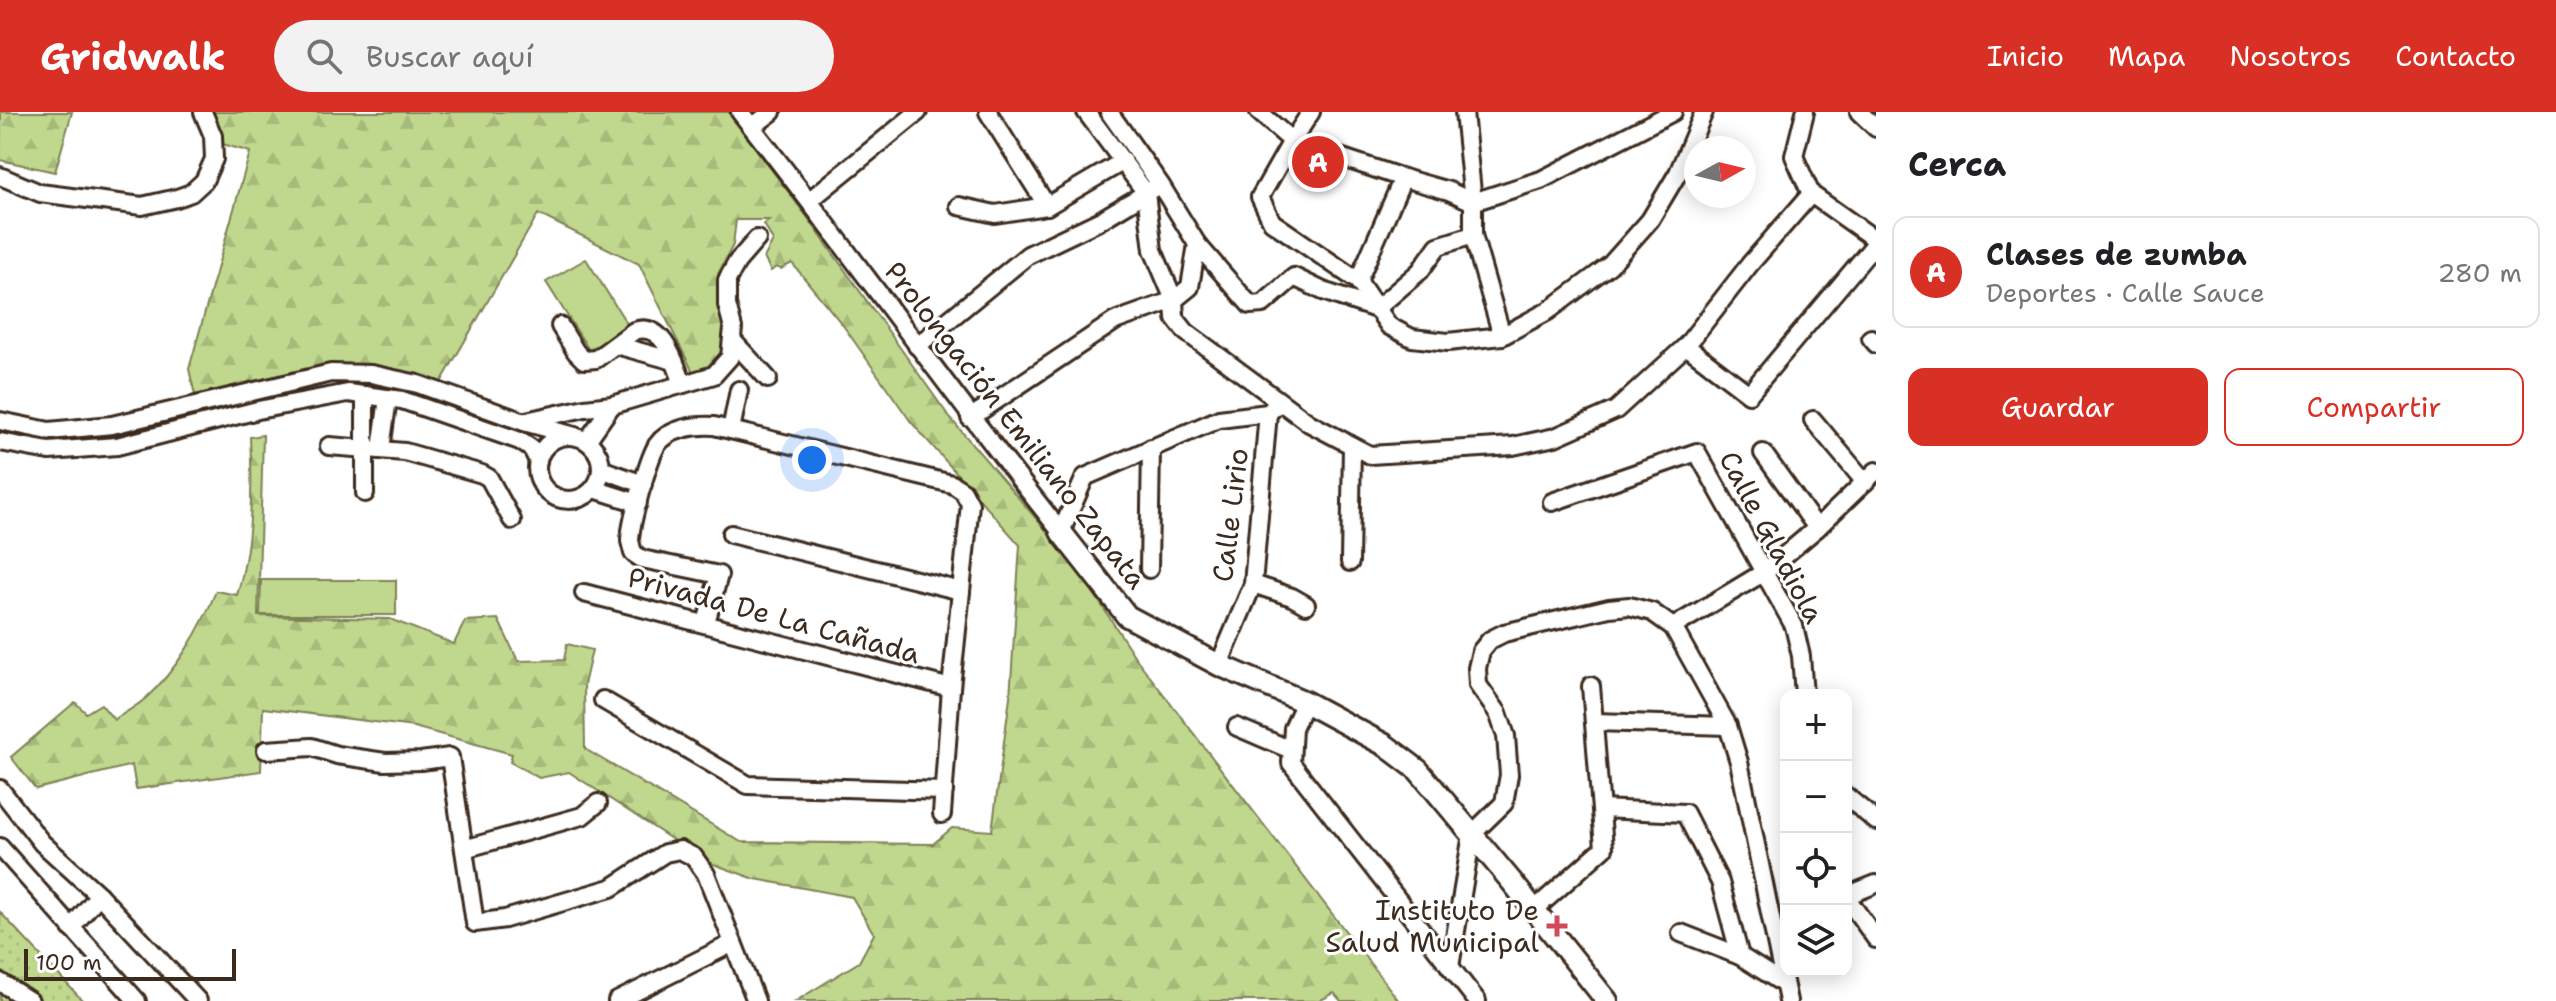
<!DOCTYPE html>
<html lang="es">
<meta charset="utf-8">
<style>
:root{--surface:#fff;--page:#f2f2f2;--text:#202124;--muted:#757577;--line:#e0e0e0;--accent:#d93025}
body{margin:0;font-family:"Shantell Sans",sans-serif;background:var(--page);color:var(--text)}
.controls{position:absolute;right:24px;bottom:24px;display:grid;overflow:hidden;border-radius:16px;box-shadow:0 4px 20px #0003}
.controls button{width:72px;height:72px;display:grid;place-items:center;padding:0;border:0;border-bottom:2px solid var(--line);background:var(--surface);color:var(--text);font:40px sans-serif}
.compass{position:absolute;left:1684px;top:24px;width:72px;height:72px;border-radius:50%;background:var(--surface);box-shadow:0 4px 20px #0003;rotate:82deg}
.scale{position:absolute;left:24px;bottom:20px;width:212px;box-sizing:border-box;padding-left:8px;border:4px solid #3b2a1e;border-top:0;font-size:22px;line-height:28px;white-space:nowrap;color:#3b2a1e;-webkit-text-stroke:6px #fff;paint-order:stroke}
.you{position:absolute;left:812px;top:348px;width:28px;height:28px;margin:-20px;border:6px solid #fff;border-radius:50%;background:#1a73e8;box-shadow:0 0 0 12px #1a73e833}
.badge{display:grid;place-items:center;width:52px;height:52px;border-radius:50%;background:var(--accent);color:#fff;font-size:26px;font-weight:700}
.pin{position:absolute;translate:-50% -50%;border:4px solid #fff;box-shadow:0 2px 8px #0006}
.list{margin:0;padding:0;list-style:none}
h2{display:flex;justify-content:space-between;align-items:center;height:104px;margin:0;padding:0 32px;font-size:34px}
h2 small{font-size:26px;font-weight:400;color:var(--muted)}
.list li{display:grid;grid-template-columns:52px 1fr auto;gap:24px;align-items:center;box-sizing:border-box;height:112px;margin:0 16px 16px;padding:0 16px;border:2px solid var(--line);border-radius:16px}
.list b{display:block;font-size:30px;white-space:nowrap}
.list p{margin:0;font-size:26px;white-space:nowrap;color:var(--muted)}
.list em{font-size:26px;font-style:normal;color:var(--muted)}
.actions{display:flex;gap:16px;padding:24px 32px}
.actions a{flex:1;padding:18px 0;border:2px solid var(--accent);border-radius:16px;text-align:center;font-size:28px;color:var(--accent)}
.actions .main{background:var(--accent);color:#fff}
.icon{flex:none;width:44px;height:44px;fill:none;stroke:currentColor;stroke-width:2;stroke-linecap:round;stroke-linejoin:round}
.map{position:relative;flex:none;width:1876px;height:889px;overflow:hidden}
header{display:flex;align-items:center;gap:48px;box-sizing:border-box;height:112px;padding:0 40px;background:var(--accent);color:#fff}
header strong{font-size:38px}
nav{display:flex;gap:44px;margin-inline-start:auto;font-size:28px}
.search{width:560px;height:72px;background:var(--page);display:flex;align-items:center;gap:20px;box-sizing:border-box;padding:0 28px;border-radius:44px;color:var(--muted);font-size:30px}
main{display:flex}
aside{flex:1;background:var(--surface)}
.map>svg:first-child{display:block}
.grass{fill:url(#grass-dots);stroke:#7e8156;stroke-width:2}
.forest{fill:url(#forest-firs);stroke:#7e8156;stroke-width:2}
.park{fill:#c0d88e;stroke:#7e8156;stroke-width:2}
.lines{fill:none;stroke-linecap:round;stroke-linejoin:round}
.minor-casing{stroke:#3b2a1e;stroke-width:22}
.major-casing{stroke:#3b2a1e;stroke-width:26}
.minor{stroke:#fff;stroke-width:16}
.major{stroke:#fff;stroke-width:20}
.poi-dot{fill:#d1495b;stroke:#fff;stroke-width:3}
.labels{text-anchor:middle;dominant-baseline:central;stroke-width:6;stroke-linejoin:round;paint-order:stroke}
.street-label{font-size:28px;fill:#3b2a1e;stroke:#fff}
.poi-label{font-size:28px;fill:#3b2a1e;stroke:#fff;text-anchor:end}
</style>
<header>
<strong>Gridwalk</strong>
<div class="search"><svg class="icon" aria-label="search" viewBox="0 0 24 24"><circle cx="10" cy="10" r="6"/><path d="M15 15l6 6"/></svg>Buscar aquí</div>
<nav><a>Inicio</a><a>Mapa</a><a>Nosotros</a><a>Contacto</a></nav>
</header>
<main>
<div class="map">
<svg width="1876" height="889" viewBox="0 0 1876 889">
<defs>
<pattern id="grass-dots" width="8" height="8" patternUnits="userSpaceOnUse" patternTransform="scale(2)"><rect width="8" height="8" fill="#c0d88e"/><path d="M2 2h.1M6 6h.1" fill="none" stroke="#a6ba7a" stroke-width="1.8" stroke-linecap="round"/></pattern>
<pattern id="forest-firs" width="22" height="20" patternUnits="userSpaceOnUse" patternTransform="scale(2)"><rect width="22" height="20" fill="#c0d88e"/><path d="M5 1l3.5 6h-7zM16 11l3.5 6h-7z" fill="#a6ba7a"/></pattern>
</defs>
<rect width="100%" height="100%" fill="#fff"/>
<filter id="ink" filterUnits="userSpaceOnUse"><feTurbulence type="fractalNoise" baseFrequency=".0125" numOctaves="2"/><feDisplacementMap in="SourceGraphic" scale="16" xChannelSelector="R" yChannelSelector="G"/><feConvolveMatrix kernelMatrix="1 2 1 2 8 2 1 2 1" color-interpolation-filters="sRGB"/></filter>
<g filter="url(#ink)">
<polygon class="grass" points="0,800 83,889 0,889"/>
<g class="forest">
<polygon points="1,0 72,0 55,60 0,48"/>
<path d="M213,0H728L805,102L950,306L1075,452L1135,545L1399,889H1341L1334,881L1319,889H796L859,850L874,822L852,785L755,767L705,749L569,660L539,666L510,650L512,642L414,615L263,596L261,659L136,677L132,653L36,677L11,645L75,590L86,601L101,592L114,608C124,601 136,595 146,586C176,559 201,517 216,479L237,483C252,434 253,376 250,325L263,323L258,504L390,507L454,532L465,509L498,507L518,549L564,548L567,532L592,538L584,573L585,637L741,730L933,732L952,716L992,719L1010,585L1020,433L911,310L842,212L792,151L781,157L776,155L771,159L764,146L773,129L764,112L770,108H736L733,133L718,162L723,203V246L694,262L639,152L538,102L440,272L355,252L195,283L189,257L250,40L219,31Z"/>
</g>
<g class="park">
<polygon points="586,147 629,215 589,238 546,170"/>
<polygon points="261,468 396,468 396,503 260,503"/>
</g>
<g class="lines">
<defs>
<g id="minor">
<path d="M740,0C849,138 951,282 1061,420L1085,365L1219,307L1268,301L1279,291"/>
<polyline points="988,0 1047,94"/>
<polyline points="1086,0 1146,81 1153,138 1174,188 1175,206 1186,220 1309,311 1370,343 1513,334 1555,325 1616,298 1686,234 1750,152 1811,82 1794,44 1805,0"/>
<polyline points="1109,0 1160,72 1197,132 1250,193 1263,192 1294,165 1323,179 1376,197"/>
<polyline points="1259,0 1292,29 1403,66 1449,79 1473,90"/>
<polyline points="1311,0 1292,29 1260,85 1272,110 1358,169 1389,214 1412,226 1448,230 1502,224 1548,199 1610,153 1650,108 1678,61 1704,0"/>
<polyline points="1464,0 1473,90 1473,123 1502,224"/>
<polyline points="1859,0 1876,16"/>
<polyline points="752,15 772,0"/>
<polyline points="0,64 40,81 142,94 177,86 191,81 204,69 214,47 213,24 203,0"/>
<polyline points="1811,82 1876,128"/>
<polyline points="810,88 918,0"/>
<polyline points="1473,90 1541,68 1673,0"/>
<polyline points="959,94 995,102 1047,94 1122,50"/>
<polyline points="1358,169 1403,66"/>
<polyline points="1376,197 1420,159 1438,134 1473,123"/>
<path d="M560,214L576,240L584,248L596,247L634,219C664,209 675,251 683,272"/>
<polyline points="1871,226 1876,232"/>
<polyline points="732,228 768,267"/>
<polyline points="616,233 674,249"/>
<polyline points="917,234 1028,143 1099,109 1154,76"/>
<polyline points="1686,234 1749,282 1876,131"/>
<polyline points="970,306 1115,209 1174,188 1190,175 1197,132"/>
<polyline points="1813,308 1865,370"/>
<polyline points="0,309 49,319 112,313 331,261 371,262 418,272 524,310 575,324"/>
<polyline points="526,309 585,296 612,293 714,263 730,245 733,216 727,193 727,168 737,150 757,127"/>
<polyline points="731,318 739,278"/>
<circle cx="569" cy="356" r="32"/>
<polyline points="587,329 612,293"/>
<polyline points="0,330 49,339 117,334 258,298 348,281 402,288 520,329 532,337 538,349"/>
<polyline points="329,334 405,340 482,362 489,366 512,408"/>
<polyline points="381,337 388,286"/>
<polyline points="1763,341 1817,416"/>
<polyline points="601,357 643,372"/>
<polyline points="594,377 638,391"/>
<polyline points="365,381 365,283"/>
<polyline points="1552,390 1697,340 1794,514 1801,544 1804,583"/>
<polyline points="731,422 961,479"/>
<polyline points="1350,450 1352,334"/>
<polyline points="1149,457 1151,336"/>
<polyline points="1253,472 1292,485 1306,493"/>
<polyline points="584,481 951,576"/>
<path d="M706,511L719,463L642,447L633,441C632,437 631,433 630,429C630,412 648,348 657,333C669,316 695,313 714,314L952,372L963,379L970,392L951,576L942,702"/>
<polyline points="1673,515 1766,459 1817,416 1876,359"/>
<polyline points="1219,553 1253,472 1268,301"/>
<polyline points="603,588 748,673 944,679"/>
<polyline points="1305,590 1293,616 1291,651 1477,889"/>
<polyline points="1594,610 1728,614"/>
<polyline points="1237,615 1291,638"/>
<polyline points="266,638 312,635 337,643 385,650 421,649 450,645 475,811 505,807 611,776 665,741 680,738 694,745 706,762 756,889"/>
<polyline points="0,677 42,731 99,783 198,889"/>
<polyline points="1846,684 1876,709"/>
<polyline points="1601,697 1685,701 1720,770 1740,844"/>
<polyline points="0,735 137,889"/>
<polyline points="464,737 582,704 598,691"/>
<polyline points="1846,784 1876,772"/>
<polyline points="1846,785 1876,827"/>
<polyline points="1534,798 1604,736 1591,574"/>
<polyline points="71,816 99,783"/>
<polyline points="1681,821 1740,844 1784,872"/>
<polyline points="1450,855 1472,722 1504,691 1509,663 1506,624 1498,601 1478,573 1477,556 1481,539 1490,528 1504,521 1609,496 1629,494 1652,500 1673,515 1728,614 1739,650 1788,889"/>
<polyline points="0,870 30,889"/>
<polyline points="617,889 733,831"/>
</g>
<polyline id="major" points="1061,420 1127,504 1219,553 1305,590 1385,633 1418,658 1512,770 1607,889"/>
</defs>
<use href="#minor" class="minor-casing"/>
<use href="#major" class="major-casing"/>
<use href="#minor" class="minor"/>
<use href="#major" class="major"/>
</g>
</g>
<path class="poi-dot" d="M1553 802h8v8h8v8h-8v8h-8v-8h-8v-8h8z"/>
<g class="labels">
<g class="street-label">
<text transform="translate(1016 313) rotate(52)">Prolongación Emiliano Zapata</text>
<text transform="translate(1230 403) rotate(-83)">Calle Lirio</text>
<text transform="translate(1772 425) rotate(62)">Calle Gladiola</text>
<text transform="translate(774 503) rotate(15)">Privada De La Cañada</text>
</g>
<g class="poi-label">
<text x="1539" y="798">Instituto De<tspan x="1539" dy="32">Salud Municipal</tspan></text>
</g>
</g>
</svg>
<div class="controls">
<button>+</button>
<button>−</button>
<button><svg class="icon" aria-label="locate" viewBox="0 0 24 24"><circle cx="12" cy="12" r="6"/><path d="M12 2v4M12 18v4M2 12h4M18 12h4"/></svg></button>
<button><svg class="icon" aria-label="layers" viewBox="0 0 24 24"><path d="M12 4l9 5-9 5-9-5zM3 14l9 5 9-5"/></svg></button>
</div>
<svg class="compass" viewBox="-18 -18 36 36"><path d="M0-13l5 13h-10z" fill="#e53935"/><path d="M0 13l5-13h-10z" fill="#757577"/></svg>
<div class="scale">100 m</div>
<div class="you"></div>
<div class="pin badge" style="left:1318px;top:50px">A</div>
</div>
<aside>
<h2>Cerca<small></small></h2>
<ul class="list">
<li><span class="badge">A</span><div><b>Clases de zumba</b><p>Deportes · Calle Sauce</p></div><em>280 m</em></li>
</ul>
<div class="actions"><a class="main">Guardar</a><a>Compartir</a></div>
</aside>
</main>
